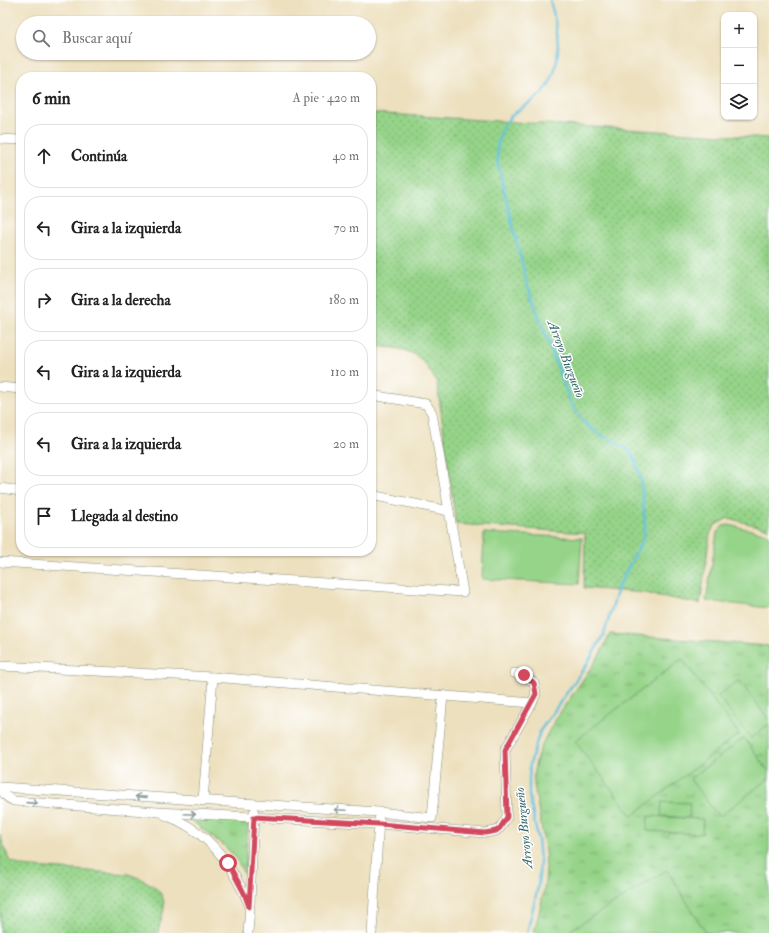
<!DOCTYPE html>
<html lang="es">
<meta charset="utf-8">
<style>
:root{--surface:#fff;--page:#f2f2f2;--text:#222;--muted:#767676;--line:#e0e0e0}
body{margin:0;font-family:"IM FELL Double Pica",serif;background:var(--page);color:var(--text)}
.controls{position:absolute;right:12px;top:12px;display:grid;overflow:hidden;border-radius:8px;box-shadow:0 1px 3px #0004}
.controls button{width:36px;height:36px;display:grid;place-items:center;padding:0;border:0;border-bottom:1px solid var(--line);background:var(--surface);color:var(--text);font:20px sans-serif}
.stop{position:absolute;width:12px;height:12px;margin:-9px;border:3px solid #d1495b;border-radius:50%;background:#fff}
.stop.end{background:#d1495b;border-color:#fff;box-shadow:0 1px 4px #0008}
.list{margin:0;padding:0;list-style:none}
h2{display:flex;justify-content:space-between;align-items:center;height:52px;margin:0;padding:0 16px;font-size:17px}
h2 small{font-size:13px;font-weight:400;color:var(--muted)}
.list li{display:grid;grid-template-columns:26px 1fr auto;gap:12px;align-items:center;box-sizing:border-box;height:64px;margin:0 8px 8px;padding:0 8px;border:1px solid var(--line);border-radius:16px}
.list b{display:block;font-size:15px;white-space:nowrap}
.list em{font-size:13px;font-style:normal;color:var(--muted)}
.icon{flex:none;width:22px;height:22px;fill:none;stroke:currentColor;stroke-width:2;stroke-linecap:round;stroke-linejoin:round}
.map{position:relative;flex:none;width:769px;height:933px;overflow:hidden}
.search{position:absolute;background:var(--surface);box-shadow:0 1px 3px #0004;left:16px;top:16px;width:360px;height:44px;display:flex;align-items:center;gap:10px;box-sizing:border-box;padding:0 14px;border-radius:22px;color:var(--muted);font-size:15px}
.panel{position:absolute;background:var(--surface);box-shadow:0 1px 3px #0004;left:16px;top:72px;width:360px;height:484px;border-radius:16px}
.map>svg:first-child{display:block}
.grass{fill:url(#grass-dots);stroke:#5a885e}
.park{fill:url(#park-tufts);stroke:#5a885e}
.pitch{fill:#96d489;stroke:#5a885e}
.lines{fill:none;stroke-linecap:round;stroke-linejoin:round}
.stream{stroke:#62c1e0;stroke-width:2.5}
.minor-casing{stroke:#868e79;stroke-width:10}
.minor{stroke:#fff;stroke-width:9}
.oneway{stroke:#8f9e9a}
.route{stroke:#d1495b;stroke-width:5}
.labels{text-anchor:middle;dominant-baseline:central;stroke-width:3;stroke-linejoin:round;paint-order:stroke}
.water-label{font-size:13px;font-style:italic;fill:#336568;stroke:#fff}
</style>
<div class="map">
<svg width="769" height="933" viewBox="0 0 769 933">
<defs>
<pattern id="grass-dots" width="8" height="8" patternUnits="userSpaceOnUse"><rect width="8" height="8" fill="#96d489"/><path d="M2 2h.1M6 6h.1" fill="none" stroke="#7aad71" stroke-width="1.8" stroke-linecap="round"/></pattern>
<pattern id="park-tufts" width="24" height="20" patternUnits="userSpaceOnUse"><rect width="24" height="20" fill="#96d489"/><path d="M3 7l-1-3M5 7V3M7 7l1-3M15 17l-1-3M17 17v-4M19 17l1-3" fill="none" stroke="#7aad71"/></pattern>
</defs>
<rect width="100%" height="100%" fill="#fff"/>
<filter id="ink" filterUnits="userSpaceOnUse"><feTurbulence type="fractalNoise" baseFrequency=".025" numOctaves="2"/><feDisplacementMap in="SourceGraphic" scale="8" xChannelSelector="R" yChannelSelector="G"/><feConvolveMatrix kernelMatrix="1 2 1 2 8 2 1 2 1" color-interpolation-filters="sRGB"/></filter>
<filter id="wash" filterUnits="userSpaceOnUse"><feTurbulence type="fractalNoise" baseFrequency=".012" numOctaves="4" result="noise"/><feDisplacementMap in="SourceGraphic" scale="16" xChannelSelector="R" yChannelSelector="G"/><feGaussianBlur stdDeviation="0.9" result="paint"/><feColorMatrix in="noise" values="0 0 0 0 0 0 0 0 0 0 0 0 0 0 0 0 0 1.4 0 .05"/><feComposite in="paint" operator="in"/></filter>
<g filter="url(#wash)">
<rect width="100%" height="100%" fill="#ede0be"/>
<g class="grass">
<path d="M371,113L769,138V529L728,518L714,526L710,534L700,604L645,593L584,588L585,533L456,524L437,382C431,373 425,361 415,355C403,347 385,347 371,346Z"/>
<path d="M0,835L9,860L21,866L128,874C142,879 164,887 164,905C164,914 159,924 158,933H0Z"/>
</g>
<g class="park">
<path d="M610,634L769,646V933H534C539,912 546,889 546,867C546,846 540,823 537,801C535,792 533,781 534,771C541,724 591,679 610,634Z"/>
<polygon points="188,818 248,821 245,876 235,856 223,845"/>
</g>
<g class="pitch">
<polygon points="729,525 769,534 769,608 706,601 717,532 723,526"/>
<polygon points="484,533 582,538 579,584 482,579"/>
<polygon points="682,659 739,734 632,816 575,741"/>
<polygon points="739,680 769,720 769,724 751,738 718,696"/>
<polygon points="744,738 769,772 769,778 719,817 690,779"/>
<polygon points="662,802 690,803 689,818 661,816"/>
<polygon points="648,816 703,819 702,834 647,831"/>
<polygon points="667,870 706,933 566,933"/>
</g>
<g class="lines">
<path class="stream" d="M527,933L538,887L540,861L538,839L529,795V779L530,764L540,731L587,664L604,634L619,585L643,539L645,524L641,479L634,457L628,449L597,433L585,423L576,412L570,401L527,284L498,165C495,140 500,121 523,107C531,102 538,98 544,91C565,65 558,28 550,0"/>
</g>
</g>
<g filter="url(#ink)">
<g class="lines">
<defs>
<g id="minor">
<polyline points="0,139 21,140"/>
<polyline points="0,387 21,389"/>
<polyline points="0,488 21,491"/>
<polyline points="371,495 449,511"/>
<polyline points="0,562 463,592 432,413 426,404 371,395"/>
<polyline points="0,666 213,677 532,703 536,694 534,683 524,675 514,673"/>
<path d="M0,787C4,794 6,798 14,801L158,812L379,824L485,833L496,831L500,828L507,817L505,750L532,703"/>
<polyline points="0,787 379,812 432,818 443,695"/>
<polyline points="203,801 213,677"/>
<path d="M165,815C198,827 221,849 237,880C241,888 246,896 249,905C251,913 248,925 248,933"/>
<polyline points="250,903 254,812"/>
<polyline points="372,933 379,819"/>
</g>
</defs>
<use href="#minor" class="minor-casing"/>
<use href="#minor" class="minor"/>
</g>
<defs><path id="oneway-shaft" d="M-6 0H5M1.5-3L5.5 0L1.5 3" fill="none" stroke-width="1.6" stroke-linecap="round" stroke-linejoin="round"/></defs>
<g class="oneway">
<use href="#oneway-shaft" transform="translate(141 797) rotate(-176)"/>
<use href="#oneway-shaft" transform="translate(32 803) rotate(4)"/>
<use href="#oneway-shaft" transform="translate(340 810) rotate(-177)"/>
<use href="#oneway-shaft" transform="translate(190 814) rotate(3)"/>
</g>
</g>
<g class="lines" filter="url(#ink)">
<polyline class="route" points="228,863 244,893 249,907 254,817 379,824 485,833 496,831 500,828 507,817 505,750 536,694 534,683 524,675"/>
</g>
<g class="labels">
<g class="water-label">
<text transform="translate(566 359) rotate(69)">Arroyo Burgueño</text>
<text transform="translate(524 828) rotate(-96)">Arroyo Burgueño</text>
</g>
</g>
</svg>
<div class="controls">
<button>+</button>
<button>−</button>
<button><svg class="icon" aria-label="layers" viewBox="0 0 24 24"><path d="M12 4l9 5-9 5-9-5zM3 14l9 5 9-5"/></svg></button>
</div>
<div class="stop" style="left:228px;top:863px"></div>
<div class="stop end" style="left:524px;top:675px"></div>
<div class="search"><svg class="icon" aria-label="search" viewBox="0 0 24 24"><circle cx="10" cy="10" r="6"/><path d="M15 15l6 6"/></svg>Buscar aquí</div>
<section class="panel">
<h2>6 min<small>A pie · 420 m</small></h2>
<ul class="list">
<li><svg class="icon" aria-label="ahead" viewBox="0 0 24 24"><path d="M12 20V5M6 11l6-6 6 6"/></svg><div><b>Continúa</b></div><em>40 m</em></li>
<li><svg class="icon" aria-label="left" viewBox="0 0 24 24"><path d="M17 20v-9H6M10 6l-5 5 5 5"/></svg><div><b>Gira a la izquierda</b></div><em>70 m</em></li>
<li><svg class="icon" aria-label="right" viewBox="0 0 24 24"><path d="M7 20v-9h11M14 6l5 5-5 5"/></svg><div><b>Gira a la derecha</b></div><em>180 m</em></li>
<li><svg class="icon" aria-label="left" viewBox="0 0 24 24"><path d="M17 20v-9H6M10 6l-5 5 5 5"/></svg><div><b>Gira a la izquierda</b></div><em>110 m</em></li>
<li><svg class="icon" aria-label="left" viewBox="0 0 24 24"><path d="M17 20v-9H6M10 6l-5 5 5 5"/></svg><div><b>Gira a la izquierda</b></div><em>20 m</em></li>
<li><svg class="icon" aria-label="arrive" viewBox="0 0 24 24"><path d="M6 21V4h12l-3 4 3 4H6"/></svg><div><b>Llegada al destino</b></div></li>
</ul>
</section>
</div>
